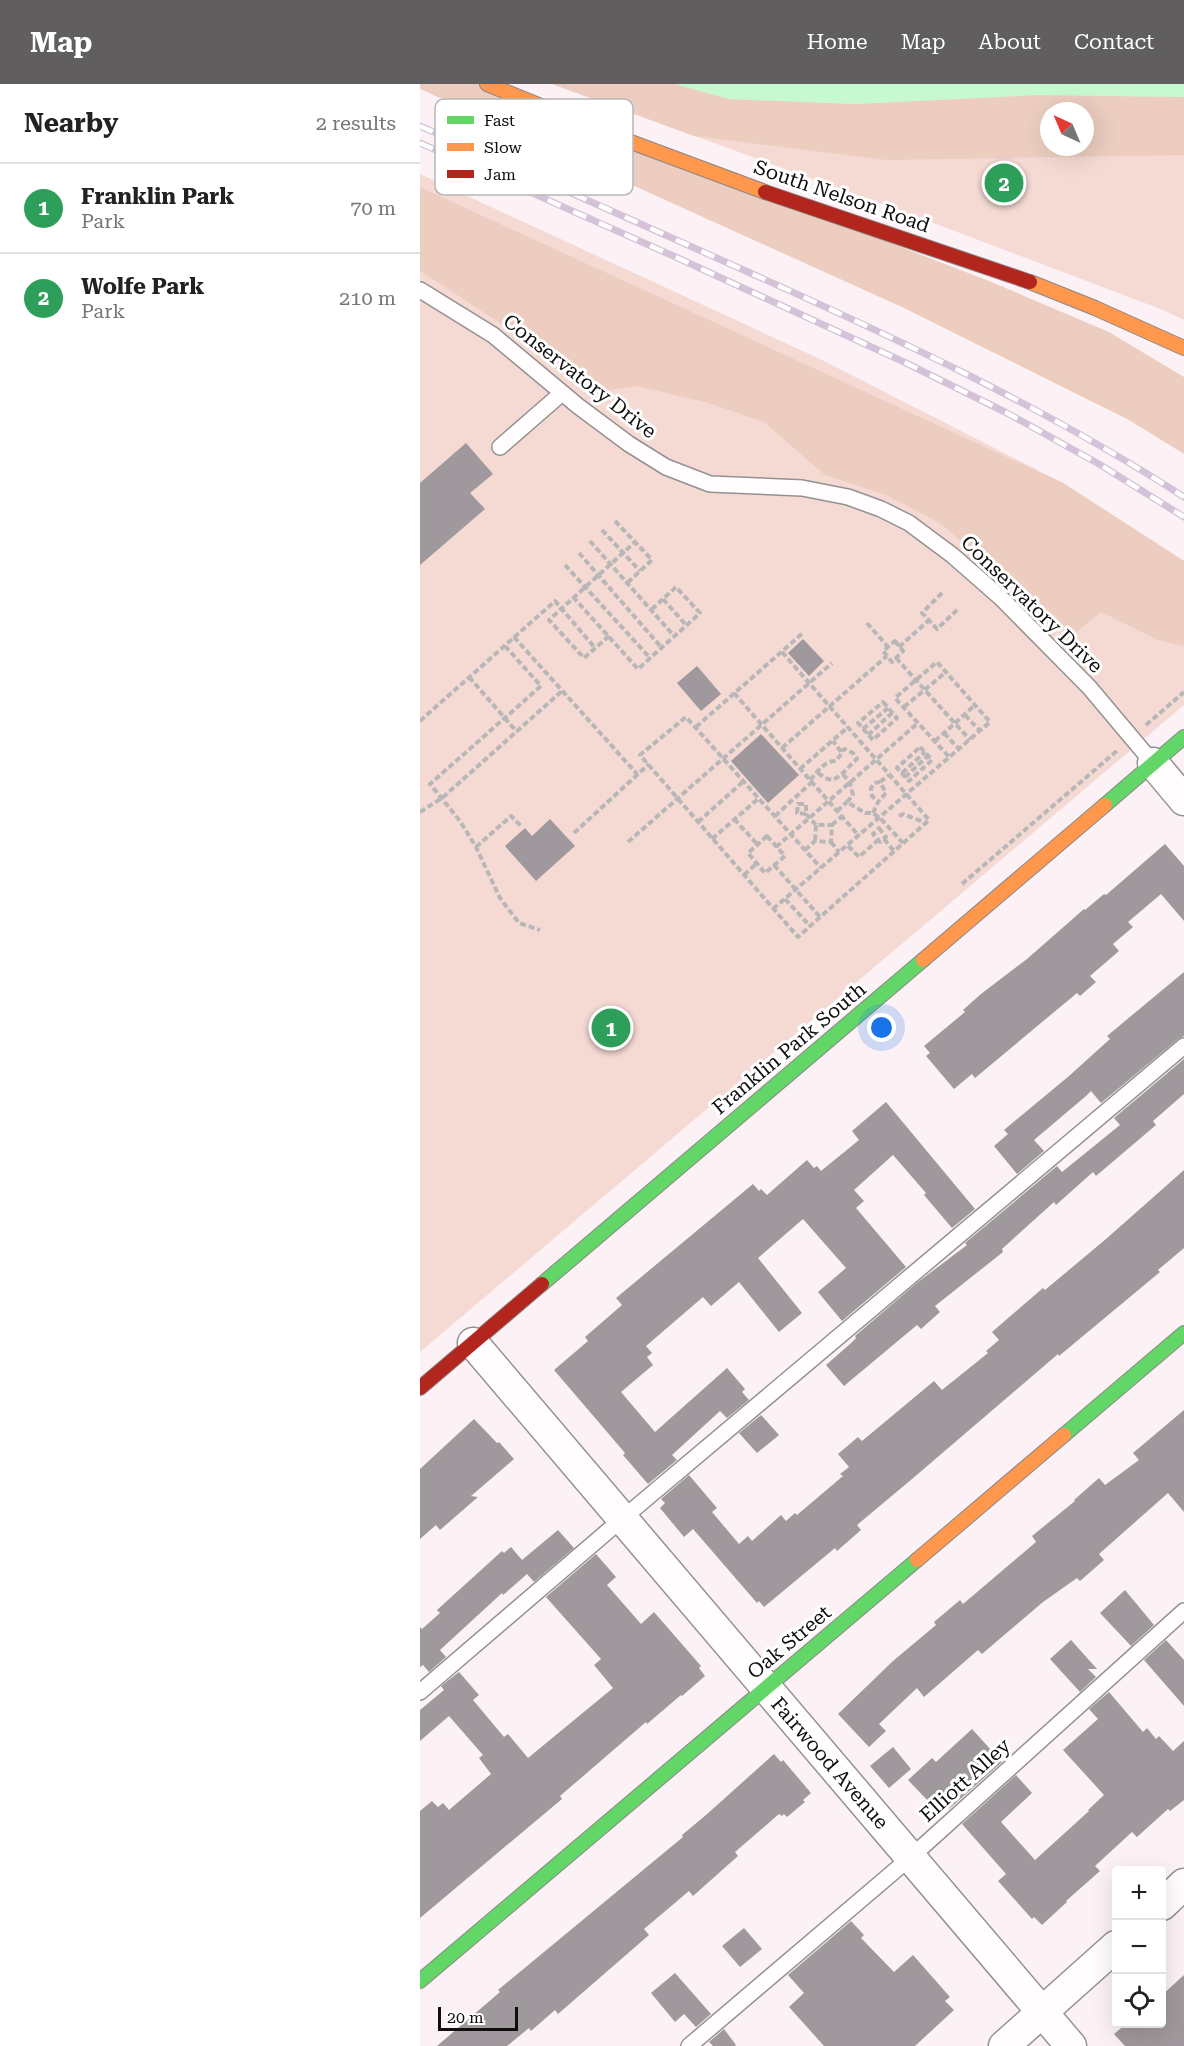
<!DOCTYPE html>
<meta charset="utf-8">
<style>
:root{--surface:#fff;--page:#f2f2f2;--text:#222;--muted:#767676;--line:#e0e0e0;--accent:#615e5f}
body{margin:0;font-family:"Roboto Serif",serif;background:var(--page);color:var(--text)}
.controls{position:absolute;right:18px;bottom:18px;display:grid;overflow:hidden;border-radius:6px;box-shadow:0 6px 24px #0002}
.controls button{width:54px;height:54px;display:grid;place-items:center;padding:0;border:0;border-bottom:2px solid var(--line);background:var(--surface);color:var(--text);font:30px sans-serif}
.compass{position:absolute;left:620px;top:18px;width:54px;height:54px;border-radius:50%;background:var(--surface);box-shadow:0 6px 24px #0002;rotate:316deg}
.scale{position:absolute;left:18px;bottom:15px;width:80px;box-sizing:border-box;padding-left:6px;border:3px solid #0e0e0e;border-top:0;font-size:16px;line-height:21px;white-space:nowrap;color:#0e0e0e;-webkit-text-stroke:4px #fff;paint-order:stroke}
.you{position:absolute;left:462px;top:944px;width:21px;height:21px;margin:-15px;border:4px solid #fff;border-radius:50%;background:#1a73e8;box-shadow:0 0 0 9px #1a73e833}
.badge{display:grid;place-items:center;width:39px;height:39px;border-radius:50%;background:var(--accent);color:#fff;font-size:20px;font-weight:700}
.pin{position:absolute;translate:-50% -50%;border:3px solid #fff;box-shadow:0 2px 6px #0006}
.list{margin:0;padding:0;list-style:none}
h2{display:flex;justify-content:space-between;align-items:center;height:78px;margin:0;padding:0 24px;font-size:26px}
h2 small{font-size:20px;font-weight:400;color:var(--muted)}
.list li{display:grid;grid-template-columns:39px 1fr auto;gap:18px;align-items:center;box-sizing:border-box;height:90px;padding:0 24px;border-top:2px solid var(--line)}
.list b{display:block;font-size:22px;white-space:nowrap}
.list p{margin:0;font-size:20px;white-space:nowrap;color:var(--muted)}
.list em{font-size:20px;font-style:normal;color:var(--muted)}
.icon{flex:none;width:33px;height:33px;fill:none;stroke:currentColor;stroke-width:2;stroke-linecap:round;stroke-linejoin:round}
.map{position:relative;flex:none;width:764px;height:1962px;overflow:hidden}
header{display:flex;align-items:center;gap:36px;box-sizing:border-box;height:84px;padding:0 30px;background:var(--accent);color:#fff}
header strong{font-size:28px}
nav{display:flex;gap:33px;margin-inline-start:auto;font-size:21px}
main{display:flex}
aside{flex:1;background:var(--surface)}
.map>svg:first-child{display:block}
.green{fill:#f4dad3;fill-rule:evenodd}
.forest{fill:#eccdc0;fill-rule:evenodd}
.water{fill:#c7f8cf}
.building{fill:#9f989c}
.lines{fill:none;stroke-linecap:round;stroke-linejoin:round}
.lane-casing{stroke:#959192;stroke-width:18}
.street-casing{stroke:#959192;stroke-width:33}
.fast-casing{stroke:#8c8789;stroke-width:16}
.slow-casing{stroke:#8c8789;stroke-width:16}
.jam-casing{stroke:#8c8789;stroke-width:16}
.path{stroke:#b8b6b7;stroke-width:4;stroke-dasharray:6 3;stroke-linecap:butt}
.lane{stroke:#fffdfe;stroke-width:15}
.street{stroke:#fffdfe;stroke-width:30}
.fast{stroke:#63d668;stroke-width:14}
.slow{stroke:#ff974d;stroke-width:14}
.jam{stroke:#b3261e;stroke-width:14}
.rail-casing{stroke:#d4c2d8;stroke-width:7}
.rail{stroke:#fff;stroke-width:4.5;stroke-dasharray:14;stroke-linecap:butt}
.labels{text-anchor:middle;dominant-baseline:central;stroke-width:6;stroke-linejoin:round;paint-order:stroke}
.street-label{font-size:20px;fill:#0e0e0e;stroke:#fff}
.key{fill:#fff;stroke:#b7b7b7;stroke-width:1.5}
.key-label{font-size:16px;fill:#0e0e0e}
</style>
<header>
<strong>Map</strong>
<nav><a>Home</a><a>Map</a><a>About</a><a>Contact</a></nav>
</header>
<main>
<aside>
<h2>Nearby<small>2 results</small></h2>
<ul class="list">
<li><span class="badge" style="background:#2e9e5b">1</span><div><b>Franklin Park</b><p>Park</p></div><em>70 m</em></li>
<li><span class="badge" style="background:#2e9e5b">2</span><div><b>Wolfe Park</b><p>Park</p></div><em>210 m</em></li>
</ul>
</aside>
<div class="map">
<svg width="764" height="1962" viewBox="0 0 764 1962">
<rect width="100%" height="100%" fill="#fcf2f6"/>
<g class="green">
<path d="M132,0H764V236L743,226L503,135ZM629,27H665V63H629Z"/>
<polygon points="0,90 400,275 643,399 764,477 764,621 0,1268"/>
</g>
<g class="forest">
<polygon points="0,0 58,0 569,197 689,248 764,293 764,370 709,336 484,224 0,5"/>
<path d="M132,0H255L309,15L435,20L617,11L764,13V71L467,76L274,52ZM629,27H665V63H629Z"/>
<polygon points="0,103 643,399 764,477 764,562 738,556 681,528 649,554 582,492 520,439 466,411 405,391 344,338 289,319 217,302 179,308 169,311 85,242 0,187"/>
</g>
<polygon class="water" points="255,0 764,0 764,13 617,11 435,20 309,15"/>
<g class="building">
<polygon points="46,359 73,390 50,409 65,425 0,481 0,399"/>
<polygon points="383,555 404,577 389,592 368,569"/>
<polygon points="277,582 301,610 281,627 257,599"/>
<polygon points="341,650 379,691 348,719 311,677"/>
<polygon points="130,735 155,762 116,797 85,762 105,744 112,752"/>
<polygon points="745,760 764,782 764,837 741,810 708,838 713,843 693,860 699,867 670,892 676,898 660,912 657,909 555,994 552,990 534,1005 506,972 510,969 504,962 545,928 543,926 561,910 607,875 664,825 665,826 684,810 686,811"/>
<polygon points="764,888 764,952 758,955 681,1019 671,1007 666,1012 614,1056 624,1067 597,1090 574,1062 588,1050 584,1046 649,992 690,955 687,952"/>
<polygon points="764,975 764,1010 733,1037 736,1041 676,1092 673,1088 636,1121 634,1118 582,1165 583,1168 515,1222 520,1228 501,1245 497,1241 424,1302 406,1281 430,1260 436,1254 435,1252 498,1198 547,1161 545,1159 637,1082 642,1088 700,1041 694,1034"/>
<polygon points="466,1018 555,1125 532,1144 504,1111 506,1109 473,1071 434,1106 444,1117 436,1124 486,1183 422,1237 398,1208 426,1184 383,1135 338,1174 382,1229 359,1248 319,1198 291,1222 283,1213 226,1262 232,1269 227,1273 233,1281 201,1308 235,1348 307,1284 325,1305 322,1308 329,1316 307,1334 300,1327 252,1371 257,1376 228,1400 203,1371 205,1369 134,1286 168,1257 165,1253 202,1221 196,1214 333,1100 339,1107 341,1105 347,1111 387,1076 394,1084 397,1082 401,1087 439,1056 432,1047"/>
<polygon points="764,1086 764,1164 738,1186 740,1188 639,1272 638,1270 492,1395 437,1441 441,1446 417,1467 415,1464 344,1523 339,1517 337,1519 273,1445 264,1453 240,1424 245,1419 241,1415 269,1391 297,1424 292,1428 319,1460 328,1452 332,1457 361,1431 366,1437 375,1429 377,1431 423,1392 420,1390 429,1383 418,1370 438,1353 442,1357 514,1297 522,1306 568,1269 566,1267 579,1256 572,1248 623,1204 625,1206 686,1155"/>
<polygon points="764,1326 764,1428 748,1409 679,1470 684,1476 660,1497 657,1494 623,1518 562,1570 558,1566 504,1613 497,1604 459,1640 466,1647 449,1663 418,1630 473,1577 516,1541 514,1538 540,1516 543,1520 616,1458 612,1452 655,1417 654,1416 679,1394 685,1401 719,1376 713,1369"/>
<polygon points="341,1331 359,1351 337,1369 319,1349"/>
<polygon points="54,1335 77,1359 79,1358 94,1375 51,1412 58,1413 20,1446 16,1441 0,1455 0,1385"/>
<polygon points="138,1446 154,1464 114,1498 107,1490 83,1511 82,1509 20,1566 26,1573 9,1588 3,1581 0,1583 0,1543 2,1545 20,1529 17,1526 82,1467 84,1469 91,1463 102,1476"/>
<polygon points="176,1470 196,1493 187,1501 221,1540 234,1528 281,1582 279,1584 285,1592 262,1612 261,1611 227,1640 226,1638 140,1712 142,1715 0,1834 0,1727 12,1717 18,1723 23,1719 29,1726 71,1690 59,1674 63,1671 29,1632 0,1657 0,1626 24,1606 21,1602 39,1588 59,1611 53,1616 84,1653 88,1650 108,1674 193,1604 174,1581 181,1575 126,1513"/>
<polygon points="705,1506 734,1541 711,1562 680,1529"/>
<polygon points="651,1556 677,1585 668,1585 676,1593 660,1608 630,1575"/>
<polygon points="746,1556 764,1576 764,1622 724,1576"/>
<polygon points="689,1608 723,1648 727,1644 736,1655 739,1652 753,1667 764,1657 764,1716 750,1727 748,1725 717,1753 712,1748 675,1782 680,1787 646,1817 647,1818 622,1841 614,1833 612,1835 578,1797 586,1790 542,1740 596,1691 612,1709 581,1738 615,1776 669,1727 668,1726 684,1711 643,1666 678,1635 669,1625"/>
<polygon points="552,1645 582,1678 529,1725 517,1711 509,1718 488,1696 512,1674 516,1678"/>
<polygon points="473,1663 491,1685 469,1704 450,1682"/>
<polygon points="354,1670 361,1678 363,1676 391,1709 383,1716 385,1718 367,1733 364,1730 362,1732 359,1730 315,1768 318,1772 273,1812 269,1807 224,1845 229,1851 138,1930 135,1926 111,1947 109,1944 87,1962 17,1962 80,1908 78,1906 263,1753 262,1751 286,1731"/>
<polygon points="431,1837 444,1851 441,1854 474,1888 493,1871 530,1913 525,1917 534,1926 495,1962 404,1962 369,1923 384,1909 368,1891"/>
<polygon points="324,1844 342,1865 320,1883 302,1862"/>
<polygon points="255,1889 291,1930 276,1943 264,1930 255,1938 231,1909"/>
<polygon points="764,1891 764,1962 705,1962 694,1950 706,1940 741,1940 741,1912"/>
<polygon points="304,1945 316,1961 315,1962 293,1962 289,1958"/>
</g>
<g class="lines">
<defs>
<g id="lane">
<polyline points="0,206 73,251 158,322 209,360 246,383 290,400 382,404 428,413 461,425 489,439 532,471 580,513 669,603 733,679"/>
<polyline points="80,363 142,309"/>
<polyline points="0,1608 202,1435 764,962"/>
<polyline points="269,1962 491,1773 764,1527"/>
</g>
<g id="street">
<polyline points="733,679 764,716"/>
<polyline points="53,1259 651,1962"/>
<polyline points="742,1821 764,1800"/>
<polyline points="584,1962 696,1862"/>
</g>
<g id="fast">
<polyline points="685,721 764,653"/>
<polyline points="122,1200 503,876"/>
<polyline points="644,1351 764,1249"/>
<polyline points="0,1897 497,1476"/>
</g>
<g id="slow">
<polyline points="67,0 192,51 345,108"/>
<polyline points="610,198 675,224 764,264"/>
<polyline points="503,876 685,721"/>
<polyline points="497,1476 644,1351"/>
</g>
<g id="jam">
<polyline points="345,108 610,198"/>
<polyline points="0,1304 122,1200"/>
</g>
</defs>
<use href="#lane" class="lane-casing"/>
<use href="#street" class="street-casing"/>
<use href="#fast" class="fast-casing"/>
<use href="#slow" class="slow-casing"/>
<use href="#jam" class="jam-casing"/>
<g class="path">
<polyline points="195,437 232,476 207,499"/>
<polyline points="182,446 220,487"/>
<polyline points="170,457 254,552"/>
<polyline points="159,469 241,563"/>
<polyline points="145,481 230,574"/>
<polyline points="522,509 502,529 517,545 538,525"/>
<polyline points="153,513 218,585 280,529 256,503 231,526"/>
<polyline points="243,515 266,541"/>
<polyline points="447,539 468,563"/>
<polyline points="189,552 164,574 129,536 215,458"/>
<polyline points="94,553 217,690"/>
<polygon points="475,557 483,567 472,578 463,567"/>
<polyline points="85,562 121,602 10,700 40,737 56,763 80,814 99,839 120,846"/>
<polyline points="479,563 509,536"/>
<polyline points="362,568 509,736 378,853 220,671 266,633 401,784"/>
<polyline points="476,574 550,656"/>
<polyline points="49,593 97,648"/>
<polyline points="314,609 439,752"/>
<polygon points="463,618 477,634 453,656 438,639"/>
<polyline points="484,623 526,588"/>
<polyline points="545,631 560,647"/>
<polyline points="0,637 135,517 175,564"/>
<polyline points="726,641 764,608"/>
<polyline points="276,643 384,548"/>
<polyline points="443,645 468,624"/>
<polyline points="524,649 539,665"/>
<polyline points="448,651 472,629"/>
<polyline points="515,657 555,621"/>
<polygon points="500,663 512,676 489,697 477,684"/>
<polyline points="362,664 467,572"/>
<polyline points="380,685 428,643"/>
<path d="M398,689L405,694L412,696C423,692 428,682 437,675L433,669L425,665L421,667"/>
<polyline points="482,689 505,668"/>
<polyline points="423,690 430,699 433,711 427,718 445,729 453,729 460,734 483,759"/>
<polyline points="485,693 508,672"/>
<path d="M390,696C398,688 403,677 416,677L422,669L413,657"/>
<polyline points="460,698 469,691"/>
<polygon points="378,720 386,720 386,730 377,729"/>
<polyline points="417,727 427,718"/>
<polyline points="0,728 22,714 142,607"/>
<polyline points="453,729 458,718 466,709 460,698 455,699 451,704 452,712 458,718"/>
<polyline points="386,730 396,741"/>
<polyline points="355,732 392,698"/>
<polyline points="479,732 483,730 506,739"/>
<polyline points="314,735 338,761"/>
<polyline points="278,738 324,697"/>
<polyline points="412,741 422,732"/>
<polygon points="459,744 466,753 460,758 453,750"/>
<polyline points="154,749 229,680"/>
<polygon points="347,752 365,772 345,789 328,769"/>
<polyline points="292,755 339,714"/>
<polyline points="464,755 474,767"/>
<polyline points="208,758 412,579"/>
<polyline points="411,758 419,768"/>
<polyline points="428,762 439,773 458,756"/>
<polyline points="56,763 91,732 101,742"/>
<polyline points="356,763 498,639"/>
<polyline points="385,766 395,757 411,758 412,741 396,741 395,757"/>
<polyline points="354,781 400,833"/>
<polyline points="324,791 337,779"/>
<polyline points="542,800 698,666"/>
<polyline points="365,815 390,842"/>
<polyline points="353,825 570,638 517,578 475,614 530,674"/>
</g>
<use href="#lane" class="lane"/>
<use href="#street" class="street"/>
<use href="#fast" class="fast"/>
<use href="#slow" class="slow"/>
<use href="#jam" class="jam"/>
<defs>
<g id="rail">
<path d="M0,42C109,90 219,139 328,188C478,255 626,324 764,413"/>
<polyline points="0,59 260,175 484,278 585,328 679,380 764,433"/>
</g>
</defs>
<use href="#rail" class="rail-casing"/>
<use href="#rail" class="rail"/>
</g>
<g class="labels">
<g class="street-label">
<text transform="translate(422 112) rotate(19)">South Nelson Road</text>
<text transform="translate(160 292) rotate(38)">Conservatory Drive</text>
<text transform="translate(612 520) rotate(44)">Conservatory Drive</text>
<text transform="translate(369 964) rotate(-40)">Franklin Park South</text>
<text transform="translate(369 1558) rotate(-40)">Oak Street</text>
<text transform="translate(410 1679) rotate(49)">Fairwood Avenue</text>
<text transform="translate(545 1696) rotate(-42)">Elliott Alley</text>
</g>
</g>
<rect x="15" y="15" width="198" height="96" rx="9" class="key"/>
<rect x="27" y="32" width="27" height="8" fill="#63d668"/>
<rect x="27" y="59" width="27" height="8" fill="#ff974d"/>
<rect x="27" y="86" width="27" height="8" fill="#b3261e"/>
<g class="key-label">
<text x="64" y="42">Fast</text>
<text x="64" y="69">Slow</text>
<text x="64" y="96">Jam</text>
</g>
</svg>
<div class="controls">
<button>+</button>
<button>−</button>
<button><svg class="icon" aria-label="locate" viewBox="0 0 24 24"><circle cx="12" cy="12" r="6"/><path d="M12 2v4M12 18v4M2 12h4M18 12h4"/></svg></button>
</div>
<svg class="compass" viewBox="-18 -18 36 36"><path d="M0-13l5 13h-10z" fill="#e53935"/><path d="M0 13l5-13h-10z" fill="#767676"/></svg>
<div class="scale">20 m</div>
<div class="you"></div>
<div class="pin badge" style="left:191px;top:944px;background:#2e9e5b">1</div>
<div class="pin badge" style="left:584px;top:99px;background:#2e9e5b">2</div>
</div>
</main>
